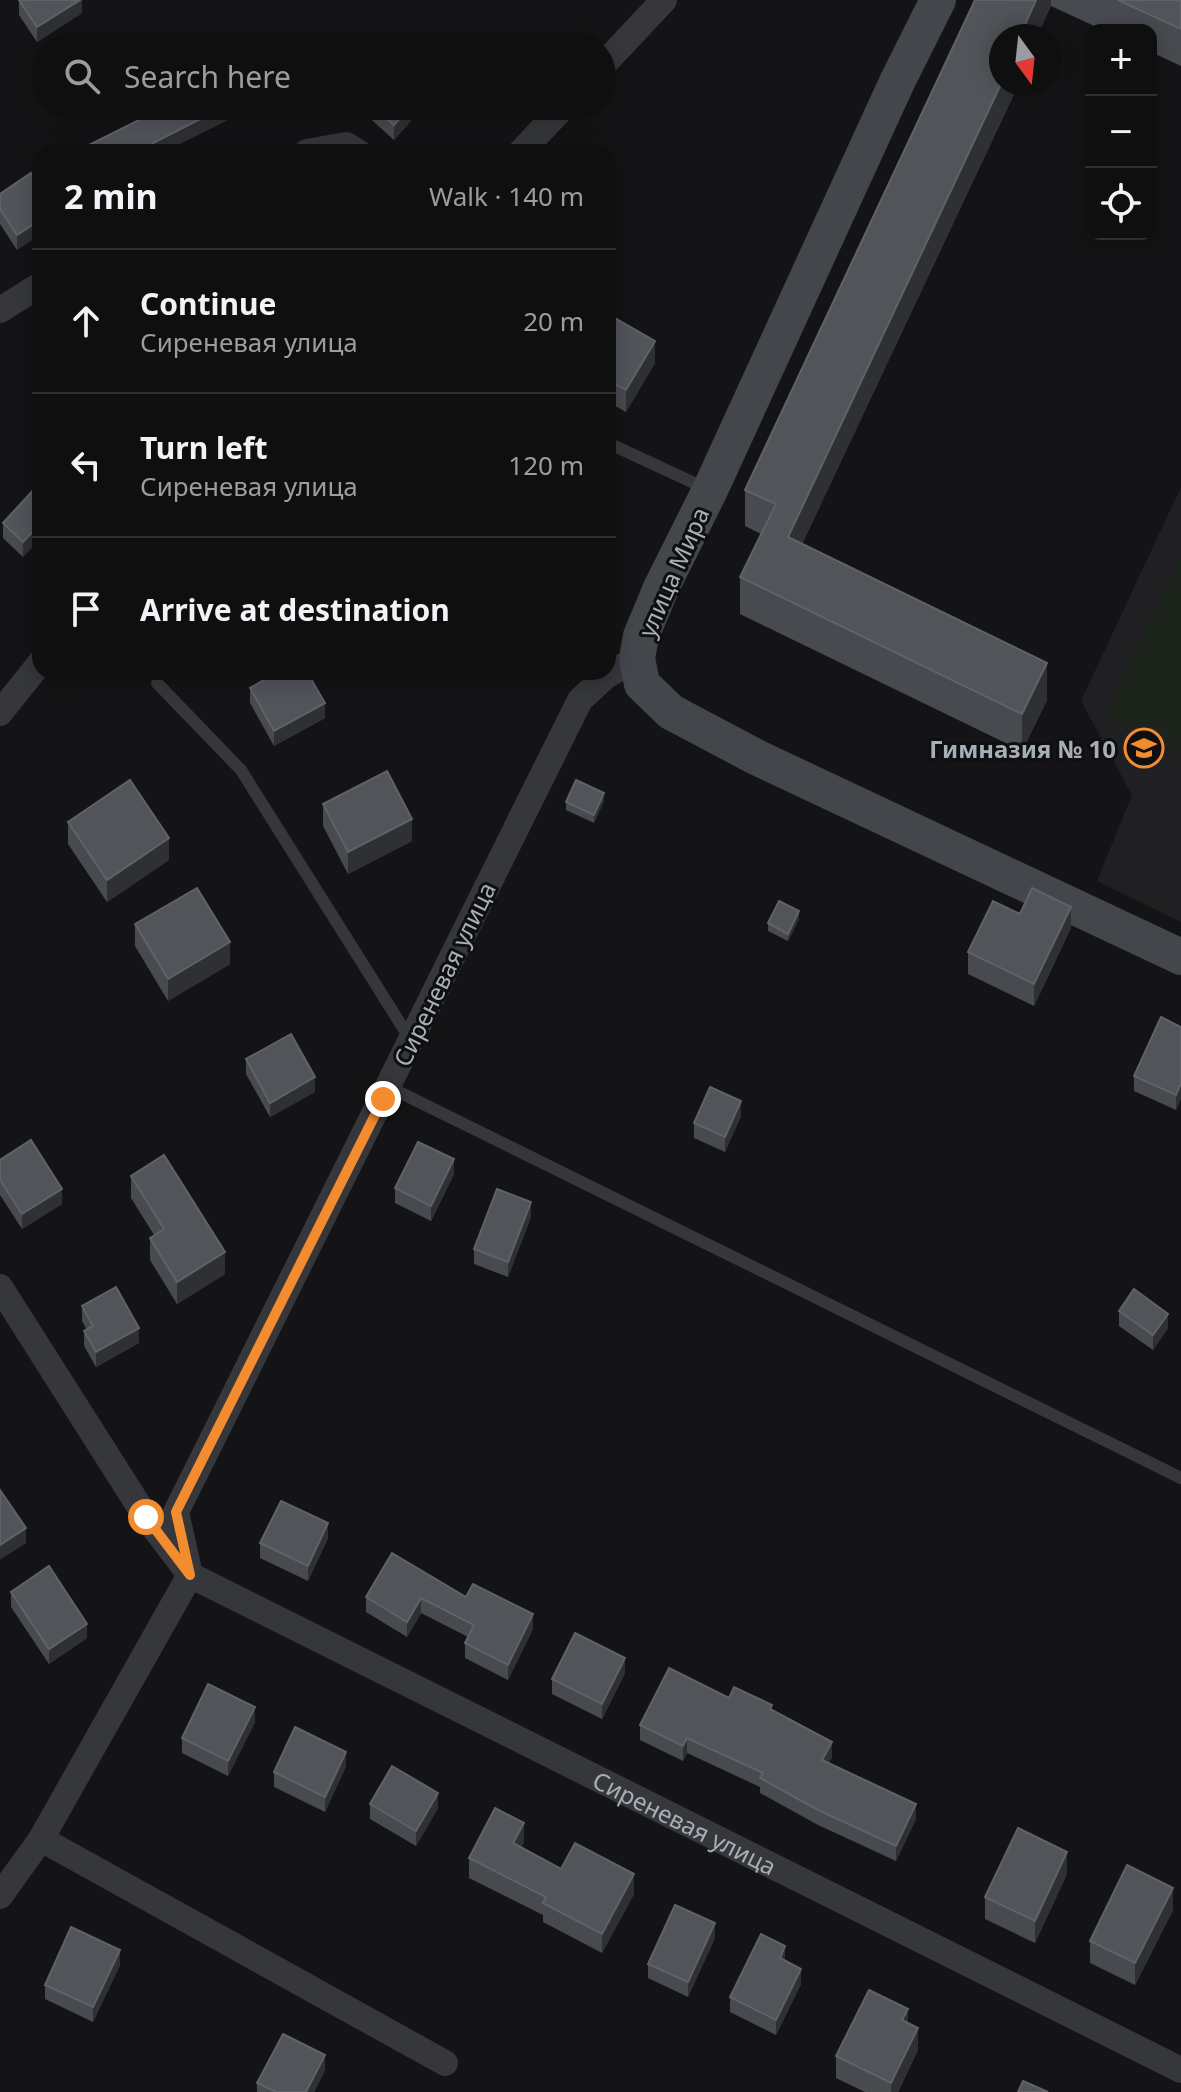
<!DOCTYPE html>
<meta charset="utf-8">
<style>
:root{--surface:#0f0f10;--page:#1d1d1e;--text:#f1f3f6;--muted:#9b9c9f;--line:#2f2f30}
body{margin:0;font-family:"Noto Sans",sans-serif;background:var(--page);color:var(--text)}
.controls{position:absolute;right:24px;top:24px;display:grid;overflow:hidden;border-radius:16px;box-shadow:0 4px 20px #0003}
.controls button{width:72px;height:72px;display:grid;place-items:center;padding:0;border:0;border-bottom:2px solid var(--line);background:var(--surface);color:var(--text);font:40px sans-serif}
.compass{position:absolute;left:989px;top:24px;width:72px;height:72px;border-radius:50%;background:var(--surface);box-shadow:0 4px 20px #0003;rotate:165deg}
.stop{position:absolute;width:24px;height:24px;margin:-18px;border:6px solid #f38b2f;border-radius:50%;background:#fff}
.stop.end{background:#f38b2f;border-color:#fff;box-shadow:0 2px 8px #0008}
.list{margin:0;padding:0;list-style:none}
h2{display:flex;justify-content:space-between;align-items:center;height:104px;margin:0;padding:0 32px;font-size:34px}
h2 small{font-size:26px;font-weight:400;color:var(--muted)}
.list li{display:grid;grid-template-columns:52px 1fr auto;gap:24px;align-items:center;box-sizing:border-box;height:144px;padding:0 32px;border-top:2px solid var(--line)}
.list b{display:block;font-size:30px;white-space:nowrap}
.list p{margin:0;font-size:26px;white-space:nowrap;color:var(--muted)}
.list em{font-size:26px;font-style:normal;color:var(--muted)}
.icon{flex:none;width:44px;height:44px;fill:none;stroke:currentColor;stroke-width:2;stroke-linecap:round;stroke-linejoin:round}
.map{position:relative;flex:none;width:1181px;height:2092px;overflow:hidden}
.search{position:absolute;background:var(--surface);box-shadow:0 4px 20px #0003;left:32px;top:32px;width:584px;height:88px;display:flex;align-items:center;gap:20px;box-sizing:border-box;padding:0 28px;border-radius:44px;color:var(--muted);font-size:30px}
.panel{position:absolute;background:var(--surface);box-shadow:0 4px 20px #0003;left:32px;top:144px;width:584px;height:536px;border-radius:24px}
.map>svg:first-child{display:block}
.built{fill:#202023}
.green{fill:#1c241c}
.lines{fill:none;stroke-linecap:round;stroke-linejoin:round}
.lane{stroke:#35373b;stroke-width:12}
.street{stroke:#35373b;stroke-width:26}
.secondary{stroke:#43464b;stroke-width:36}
.wall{fill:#474a4e}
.shaded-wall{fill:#2e3033}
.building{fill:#515459;stroke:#5f6268;stroke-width:2}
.route{stroke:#f38b2f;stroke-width:10}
.labels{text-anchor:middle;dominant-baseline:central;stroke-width:6;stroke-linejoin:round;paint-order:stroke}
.street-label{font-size:24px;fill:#a6aeb6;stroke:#0f0f11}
.poi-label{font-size:24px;font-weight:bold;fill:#a6aeb6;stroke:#0f0f11;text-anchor:end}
</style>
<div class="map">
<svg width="1181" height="2092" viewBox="0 0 1181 2092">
<rect width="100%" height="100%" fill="#141416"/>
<polygon class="built" points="1181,487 1181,922 1097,881 1132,795 1081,701"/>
<polygon class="green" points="1181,559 1181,755 1104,718"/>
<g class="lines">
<g class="lane">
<polyline points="608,443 707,489"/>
<polyline points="157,683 241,770 410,1039"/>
<polyline points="389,1087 1181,1478"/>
</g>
<g class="street">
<polyline points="602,66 664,0"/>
<polyline points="307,152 346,145 358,152"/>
<polyline points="521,152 564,106"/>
<polyline points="0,310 40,285"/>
<path id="s1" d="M637,658L606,676L580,700L176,1512L190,1575L1181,2070"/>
<polyline points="0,713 40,663"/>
<polyline points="0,1287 146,1517 190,1575 41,1839 0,1896"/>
<polyline points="41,1839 445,2063"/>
</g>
<polyline class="secondary" points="938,0 897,82 710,490 661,588 641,636 637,658 642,684 671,712 756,757 1181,957"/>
</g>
<g class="wall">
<polygon points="19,0 82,0 82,13 37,42 19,15"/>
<polygon points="975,0 1181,0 1181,66 1151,52 1151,30 1103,30 1051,6 1037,36 1001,36 1016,84 1016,90 802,544 1047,700 1022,751 740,614 740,577 761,534 745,526 745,490"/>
<polygon points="280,106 336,106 280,109"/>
<polygon points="365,106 411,106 411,121 394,140 365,114"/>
<polygon points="31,173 17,250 0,224 0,194"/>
<polygon points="608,314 655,363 626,412 608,402"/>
<polygon points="40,490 40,539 23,557 3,538 3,523"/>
<polygon points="250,688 325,718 274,746 250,703"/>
<polygon points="604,801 594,823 566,810 566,802"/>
<polygon points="323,804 412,841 348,874 323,826"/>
<polygon points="68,822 169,860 107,902 68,844"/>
<polygon points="1020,914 1071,928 1034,1006 968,974 968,952"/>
<polygon points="799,919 788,941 768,931 768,923"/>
<polygon points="135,924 230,964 168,1001 135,946"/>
<polygon points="1181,1027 1181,1098 1176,1110 1134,1091 1134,1076"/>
<polygon points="246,1059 315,1092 270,1117 246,1074"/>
<polygon points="741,1116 725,1152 694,1138 694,1123"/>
<polygon points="0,1160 62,1204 22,1229 0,1195"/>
<polygon points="454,1174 431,1221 395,1203 395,1188"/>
<polygon points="131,1176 225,1274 177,1304 150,1260 150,1238 154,1235 131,1198"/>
<polygon points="531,1217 508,1277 474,1264 474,1249"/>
<polygon points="82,1306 139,1343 96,1367 84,1346 84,1331 87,1330 82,1321"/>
<polygon points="1119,1311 1168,1328 1153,1350 1119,1326"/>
<polygon points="328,1538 308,1581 260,1558 260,1543"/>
<polygon points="11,1592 87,1638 49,1664 11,1607"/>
<polygon points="366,1597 466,1597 533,1629 508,1680 465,1658 465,1643 468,1637 421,1613 407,1637 366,1612"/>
<polygon points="625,1673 602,1719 552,1694 552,1679"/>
<polygon points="729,1698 772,1710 832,1757 828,1764 916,1819 896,1861 818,1825 760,1793 760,1787 687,1753 683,1761 640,1740 640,1725"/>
<polygon points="255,1722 228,1776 182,1753 182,1738"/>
<polygon points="346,1766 325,1812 274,1787 274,1772"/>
<polygon points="370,1804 438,1808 416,1846 370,1819"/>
<polygon points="524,1842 521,1847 561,1869 634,1894 602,1953 543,1922 543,1915 469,1878 469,1858"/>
<polygon points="1067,1874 1035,1943 985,1919 985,1897"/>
<polygon points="1173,1910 1135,1985 1090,1963 1090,1941"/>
<polygon points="715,1938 688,1997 648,1978 648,1964"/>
<polygon points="785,1961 801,1984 776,2035 730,2012 730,1997"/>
<polygon points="120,1965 93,2022 45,1999 45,1985"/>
<polygon points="908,2024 918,2050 898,2092 865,2092 836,2078 836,2056"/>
<polygon points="325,2070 314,2092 257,2092 257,2083"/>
</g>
<g class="shaded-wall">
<polygon points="80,0 82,0 82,13 37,42 37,27"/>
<polygon points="1036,0 1051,0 1051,6 1037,36 1020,36"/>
<polygon points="1001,84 1016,84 1016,90 788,574 788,537"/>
<polygon points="226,106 234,106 234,117 164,152 153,152 153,143"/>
<polygon points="411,106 411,121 394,140 394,125"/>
<polygon points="40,220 40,235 17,250 17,235"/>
<polygon points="655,341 655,363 626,412 626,390"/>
<polygon points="40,524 40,539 23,557 23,542"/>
<polygon points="1047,663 1047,700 1022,751 1022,714"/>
<polygon points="325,703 325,718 274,746 274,731"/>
<polygon points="604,793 604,801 594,823 594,815"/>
<polygon points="412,819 412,841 348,874 348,852"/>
<polygon points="169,838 169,860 107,902 107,880"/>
<polygon points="1071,907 1071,928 1034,1006 1034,984"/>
<polygon points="799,911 799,919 788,941 788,934"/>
<polygon points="230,942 230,964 168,1001 168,979"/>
<polygon points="315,1077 315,1092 270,1117 270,1103"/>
<polygon points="1181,1083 1181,1098 1176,1110 1176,1095"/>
<polygon points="741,1101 741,1116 725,1152 725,1137"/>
<polygon points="454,1159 454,1174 431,1221 431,1206"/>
<polygon points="62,1189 62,1204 22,1229 22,1214"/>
<polygon points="531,1202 531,1217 508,1277 508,1262"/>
<polygon points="225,1252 225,1274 177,1304 177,1282"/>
<polygon points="1168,1314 1168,1328 1153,1350 1153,1335"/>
<polygon points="139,1328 139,1343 96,1367 96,1352"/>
<polygon points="328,1523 328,1538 308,1581 308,1566"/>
<polygon points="26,1528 26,1543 0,1560 0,1545"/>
<polygon points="421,1598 421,1613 407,1637 407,1622"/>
<polygon points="533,1614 533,1629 508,1680 508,1665"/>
<polygon points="87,1624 87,1638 49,1664 49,1649"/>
<polygon points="625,1658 625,1673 602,1719 602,1704"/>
<polygon points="255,1707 255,1722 228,1776 228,1761"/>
<polygon points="687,1738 687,1753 683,1761 683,1746"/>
<polygon points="832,1742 832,1757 822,1775 822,1760"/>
<polygon points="346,1752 346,1766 325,1812 325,1797"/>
<polygon points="438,1793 438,1808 416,1846 416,1831"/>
<polygon points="916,1804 916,1819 896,1861 896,1846"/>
<polygon points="524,1823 524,1842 513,1863 513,1843"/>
<polygon points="1067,1852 1067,1874 1035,1943 1035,1921"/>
<polygon points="634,1874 634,1894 602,1953 602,1934"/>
<polygon points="1173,1888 1173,1910 1135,1985 1135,1963"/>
<polygon points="715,1923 715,1938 688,1997 688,1982"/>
<polygon points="785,1946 785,1961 780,1958"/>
<polygon points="120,1950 120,1965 93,2022 93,2007"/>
<polygon points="801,1969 801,1984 776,2035 776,2020"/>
<polygon points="908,2009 908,2031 902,2020"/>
<polygon points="918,2028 918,2050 898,2092 891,2092 891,2083"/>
<polygon points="325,2055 325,2070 314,2092 306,2092"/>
</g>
<g class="building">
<polygon points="19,0 80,0 37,27"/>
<polygon points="975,0 1036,0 1020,36 1001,36 1001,84 788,537 1047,663 1022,714 740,577 776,504 745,490"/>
<polygon points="1118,0 1181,0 1181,29"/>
<polygon points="340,37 340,46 278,46 277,40"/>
<polygon points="167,106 226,106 153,143 157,151 155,152 87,152 85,147"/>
<polygon points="373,106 411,106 394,125"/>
<polygon points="31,173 40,186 40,220 17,235 0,209 0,194"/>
<polygon points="608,314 655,341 626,390 608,380"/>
<polygon points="36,487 40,490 40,524 23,542 3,523"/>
<polygon points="278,672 307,672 325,703 274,731 250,688"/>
<polygon points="387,771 412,819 348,852 323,804"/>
<polygon points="130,780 169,838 107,880 68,822"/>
<polygon points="576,780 604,793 594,815 566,802"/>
<polygon points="197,888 230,942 168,979 135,924"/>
<polygon points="1032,888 1071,907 1034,984 968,952 993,901 1020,914"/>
<polygon points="779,901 799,911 788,934 768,923"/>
<polygon points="1161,1017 1181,1027 1181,1083 1176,1095 1134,1076"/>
<polygon points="291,1034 315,1077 270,1103 246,1059"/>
<polygon points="710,1087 741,1101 725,1137 694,1123"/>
<polygon points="31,1140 62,1189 22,1214 0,1180 0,1160"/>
<polygon points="418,1142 454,1159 431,1206 395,1188"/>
<polygon points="164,1155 225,1252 177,1282 150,1238 164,1229 131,1176"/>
<polygon points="497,1189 531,1202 508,1262 474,1249"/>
<polygon points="116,1287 139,1328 96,1352 84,1331 93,1326 82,1306"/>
<polygon points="1134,1289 1168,1314 1153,1335 1119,1311"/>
<polygon points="0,1490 26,1528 0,1545"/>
<polygon points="281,1501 328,1523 308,1566 260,1543"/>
<polygon points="392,1553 466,1597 473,1584 533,1614 508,1665 465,1643 474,1625 421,1598 407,1622 366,1597"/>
<polygon points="49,1566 87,1624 49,1649 11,1592"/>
<polygon points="575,1633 625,1658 602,1704 552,1679"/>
<polygon points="669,1668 729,1698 734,1687 772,1705 770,1709 832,1742 822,1760 916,1804 896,1846 818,1810 760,1778 763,1773 687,1738 683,1746 640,1725"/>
<polygon points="208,1684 255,1707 228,1761 182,1738"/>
<polygon points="295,1727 346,1752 325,1797 274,1772"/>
<polygon points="392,1766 438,1793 416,1831 370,1804"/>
<polygon points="495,1808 524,1823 513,1843 561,1869 575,1843 634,1874 602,1934 543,1903 546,1897 469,1858"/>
<polygon points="1018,1828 1067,1852 1035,1921 985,1897"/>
<polygon points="1127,1865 1173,1888 1135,1963 1090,1941"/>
<polygon points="675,1905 715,1923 688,1982 648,1964"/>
<polygon points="71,1927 120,1950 93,2007 45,1985"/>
<polygon points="761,1934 785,1946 780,1958 801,1969 776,2020 730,1997"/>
<polygon points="869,1990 908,2009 902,2020 918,2028 891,2083 836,2056"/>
<polygon points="283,2034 325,2055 306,2092 276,2092 257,2083"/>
<polygon points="1023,2081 1048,2092 1018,2092"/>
</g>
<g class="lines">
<polyline class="route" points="146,1517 190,1575 176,1512 383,1099"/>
</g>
<defs>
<symbol id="school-ring" viewBox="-11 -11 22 22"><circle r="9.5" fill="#0f0f11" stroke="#f38b2f" stroke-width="1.5"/><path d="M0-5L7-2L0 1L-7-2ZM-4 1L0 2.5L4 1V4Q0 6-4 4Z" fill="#f38b2f"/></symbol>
</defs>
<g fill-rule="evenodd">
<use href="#school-ring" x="1122" y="726" width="44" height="44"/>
</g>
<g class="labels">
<g class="street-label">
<text transform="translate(673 572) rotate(-66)">улица Мира</text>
<text transform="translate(444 974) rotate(-64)">Сиреневая улица</text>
<text stroke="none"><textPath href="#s1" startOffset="1596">Сиреневая улица</textPath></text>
</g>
<g class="poi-label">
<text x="1116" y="748">Гимназия № 10</text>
</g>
</g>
</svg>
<div class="controls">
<button>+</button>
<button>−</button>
<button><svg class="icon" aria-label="locate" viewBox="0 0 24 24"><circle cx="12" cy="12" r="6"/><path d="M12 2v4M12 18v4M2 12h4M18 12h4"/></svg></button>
</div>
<svg class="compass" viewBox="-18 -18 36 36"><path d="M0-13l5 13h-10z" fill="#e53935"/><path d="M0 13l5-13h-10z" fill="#9b9c9f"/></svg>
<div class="stop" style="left:146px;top:1517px"></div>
<div class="stop end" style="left:383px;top:1099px"></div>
<div class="search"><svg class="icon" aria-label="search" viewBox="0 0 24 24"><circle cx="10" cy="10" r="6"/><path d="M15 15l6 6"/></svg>Search here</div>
<section class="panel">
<h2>2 min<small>Walk · 140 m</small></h2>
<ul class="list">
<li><svg class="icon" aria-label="ahead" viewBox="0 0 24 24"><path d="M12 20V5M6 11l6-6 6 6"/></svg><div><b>Continue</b><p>Сиреневая улица</p></div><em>20 m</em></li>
<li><svg class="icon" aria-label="left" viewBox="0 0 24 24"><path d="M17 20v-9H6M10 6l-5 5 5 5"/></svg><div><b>Turn left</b><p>Сиреневая улица</p></div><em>120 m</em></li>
<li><svg class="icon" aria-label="arrive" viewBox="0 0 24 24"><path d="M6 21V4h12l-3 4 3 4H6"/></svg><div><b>Arrive at destination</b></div></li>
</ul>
</section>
</div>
